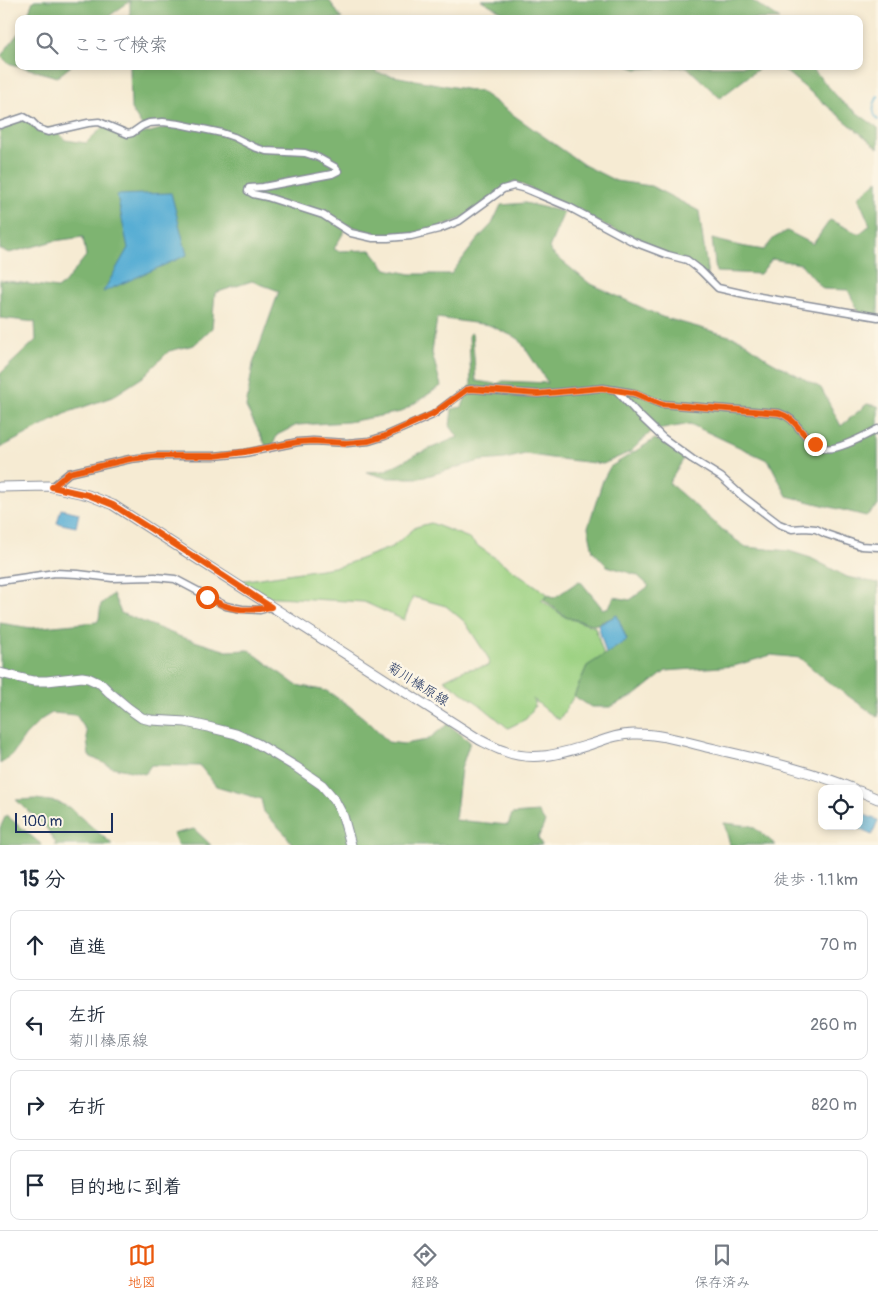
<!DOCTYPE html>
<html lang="ja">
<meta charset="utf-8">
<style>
:root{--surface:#fff;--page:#f2f2f3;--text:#1f2937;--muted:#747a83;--line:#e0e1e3;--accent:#ea580c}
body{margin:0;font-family:Pangolin,"Klee One",sans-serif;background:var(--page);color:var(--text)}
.controls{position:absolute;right:15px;bottom:15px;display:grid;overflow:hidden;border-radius:10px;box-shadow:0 2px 8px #0003}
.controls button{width:45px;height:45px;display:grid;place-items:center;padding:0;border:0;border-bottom:1px solid var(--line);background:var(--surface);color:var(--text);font:25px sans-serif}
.scale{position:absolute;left:15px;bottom:12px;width:98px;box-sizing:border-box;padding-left:5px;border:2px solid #1b2f5e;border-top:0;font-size:14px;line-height:18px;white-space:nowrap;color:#1b2f5e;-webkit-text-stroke:4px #fcf5e5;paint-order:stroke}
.stop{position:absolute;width:15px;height:15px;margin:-11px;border:4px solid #ea580c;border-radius:50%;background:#fff}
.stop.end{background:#ea580c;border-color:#fff;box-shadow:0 1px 5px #0008}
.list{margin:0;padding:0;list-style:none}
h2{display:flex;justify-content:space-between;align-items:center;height:65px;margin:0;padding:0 20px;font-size:21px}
h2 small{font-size:16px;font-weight:400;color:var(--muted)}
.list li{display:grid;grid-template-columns:32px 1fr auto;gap:15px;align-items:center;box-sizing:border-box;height:70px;margin:0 10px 10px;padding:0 10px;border:1px solid var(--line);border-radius:10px}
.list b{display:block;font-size:19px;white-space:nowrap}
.list p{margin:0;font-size:16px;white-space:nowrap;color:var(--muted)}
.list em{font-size:16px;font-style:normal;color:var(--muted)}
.icon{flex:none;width:28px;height:28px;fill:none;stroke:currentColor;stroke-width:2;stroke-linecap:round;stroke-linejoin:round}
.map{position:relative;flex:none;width:878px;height:845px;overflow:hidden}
.search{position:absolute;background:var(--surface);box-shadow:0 2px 8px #0003;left:15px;right:15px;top:15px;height:55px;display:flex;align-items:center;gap:12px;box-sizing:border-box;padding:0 18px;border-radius:10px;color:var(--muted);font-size:19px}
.sheet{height:385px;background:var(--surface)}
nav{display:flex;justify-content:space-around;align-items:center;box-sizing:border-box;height:70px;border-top:1px solid var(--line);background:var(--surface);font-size:14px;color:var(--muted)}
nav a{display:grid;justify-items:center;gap:2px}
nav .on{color:var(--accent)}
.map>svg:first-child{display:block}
.green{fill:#9dd283;stroke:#5c8070}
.forest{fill:#7eb471;stroke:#4c7268}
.water{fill:#58aed4;stroke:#3a6e99}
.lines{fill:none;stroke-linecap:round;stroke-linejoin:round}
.stream{stroke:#58aed4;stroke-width:2}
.street-casing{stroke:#888d98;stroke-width:9}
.secondary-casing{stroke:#888d98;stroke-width:11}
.street{stroke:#fff;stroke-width:6}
.secondary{stroke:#fff;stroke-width:9}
.route{stroke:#ea580c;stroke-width:6}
.labels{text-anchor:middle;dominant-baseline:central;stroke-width:5;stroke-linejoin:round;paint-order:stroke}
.street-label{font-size:14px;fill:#1b2f5e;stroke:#fcf5e5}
</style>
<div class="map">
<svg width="878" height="845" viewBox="0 0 878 845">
<rect width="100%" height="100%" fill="#fcf5e5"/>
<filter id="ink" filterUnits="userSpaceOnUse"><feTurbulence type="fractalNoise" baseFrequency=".02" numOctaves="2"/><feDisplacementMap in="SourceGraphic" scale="10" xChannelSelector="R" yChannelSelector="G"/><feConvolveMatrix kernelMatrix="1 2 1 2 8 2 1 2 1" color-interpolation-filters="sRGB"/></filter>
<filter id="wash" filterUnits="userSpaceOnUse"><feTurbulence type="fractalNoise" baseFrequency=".0096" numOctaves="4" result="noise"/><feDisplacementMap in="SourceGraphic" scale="20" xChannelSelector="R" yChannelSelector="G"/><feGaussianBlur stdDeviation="1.12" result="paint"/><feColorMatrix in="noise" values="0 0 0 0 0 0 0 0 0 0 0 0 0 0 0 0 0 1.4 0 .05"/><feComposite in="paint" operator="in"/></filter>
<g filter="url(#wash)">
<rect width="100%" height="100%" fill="#f6ebd3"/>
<polygon class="green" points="431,523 469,538 475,544 549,595 541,600 565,617 595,627 604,656 587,666 574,696 559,720 533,699 535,706 526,719 508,728 479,704 444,680 464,670 488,666 489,659 465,622 446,606 413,597 404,620 364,602 259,596 240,581 341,566 392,547 416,527"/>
<g class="forest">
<polygon points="35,0 329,0 342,19 130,19 130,1 105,19 26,19 33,1"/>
<polygon points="481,0 751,0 780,19 515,19"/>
<polygon points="19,32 19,66 8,63 1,56"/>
<polygon points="19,66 71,66 57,77"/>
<polygon points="130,66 373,66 377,73 481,92 584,165 616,181 651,186 699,211 708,276 515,181 461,219 422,233 382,236 348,225 334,249 338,251 371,250 386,269 411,274 451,274 477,240 492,224 501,205 525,203 564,212 549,248 552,253 589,283 662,317 740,339 769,360 821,388 841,426 867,404 878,406 878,506 866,516 787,496 769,461 690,424 652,431 630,452 603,464 551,458 525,454 505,459 480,461 420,478 386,478 366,472 384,471 415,455 458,437 450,426 452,409 462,407 471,384 469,334 472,333 476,381 497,384 503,381 548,383 519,339 489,325 437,318 432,353 441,386 401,412 348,422 297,425 277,435 273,445 266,446 246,407 253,364 279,291 252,281 215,293 212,328 194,345 169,351 143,377 112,397 69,412 0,448 0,374 36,340 35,322 0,318 0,280 57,288 63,285 86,256 83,237 54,241 9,253 0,249 0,125 24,117 39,129 54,128 65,140 86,143 105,125 128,134 147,133 175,125 142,126 131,109"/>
<polygon points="628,66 762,66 720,98 687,67 636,69"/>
<polygon points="779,66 810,66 842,102 878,128 878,148"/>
<polygon points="878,180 878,316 859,312 848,290 823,289 801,264 772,259 760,274 716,272 712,239 740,246 764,250 774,238 787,231 813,244 830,220 859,234 870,225 858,197"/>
<polygon points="655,439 686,455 669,483 730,536 746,547 789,551 811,558 847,577 878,583 878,717 827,681 800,658 771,655 734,666 666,671 637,694 610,707 591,707 574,696 587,666 627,640 617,616 594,625 566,617 543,599 549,595 554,598 579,581 581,582 603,609 609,607 614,597 630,600 649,586 637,575 607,566 593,551 588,527 603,480 610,467"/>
<polygon points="113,594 121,613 181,637 227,651 249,650 296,685 327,691 348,705 371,724 388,742 404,744 427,740 448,724 470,742 461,769 455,820 508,825 512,814 538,812 545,822 538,838 542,845 293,845 286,835 264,812 261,799 216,786 200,766 151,765 145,774 112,767 89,756 86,730 76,715 52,713 42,719 25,736 12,755 0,764 0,623 31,628 97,622 99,619 101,604"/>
<polygon points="36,799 57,802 70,808 113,845 54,845 56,843 45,826 16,800"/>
<polygon points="6,815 42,845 0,845 0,828"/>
<polygon points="724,823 752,826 776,845 730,845"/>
<polygon points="194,829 211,845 178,845 173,834"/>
</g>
<g class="water">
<polygon points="171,193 187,255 103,292 128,248 117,195"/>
<polygon points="61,509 79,513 76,527 57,523"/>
<polygon points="617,615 627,640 606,654 598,625"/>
<polygon points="862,814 878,820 872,835 856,828 857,826 859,826 859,820"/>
</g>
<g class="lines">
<path class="stream" d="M878,96C873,105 871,112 878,120"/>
</g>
</g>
<g filter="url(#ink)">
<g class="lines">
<defs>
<g id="street">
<polyline points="0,125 24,117 31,121 39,129 48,132 88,123 99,122 128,134 132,133 142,126 149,123 163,122 179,124 222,133 234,137 254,147 266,151 305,153 317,157 335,167 338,171 332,174 263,187 249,188 248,191 253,194 267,197 323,215 351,233 373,238 388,238 411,236 439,229 459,221 503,189 514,186 526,189 569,207 634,242 668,255 687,260 700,270 718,288 749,295 878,317"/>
<polyline points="616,390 638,414 663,438 692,459 721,477 742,496 779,524 792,529 805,528 816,529 826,534 861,546 878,547"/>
<path d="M52,487L69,473L130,459L156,456H214L245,453L298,442L313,441L347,443L369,441L385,436L433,415L466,390L471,389L538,394L603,388L634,393L661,404L779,413C794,418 795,425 805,435C810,440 817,447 824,448C836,452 866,435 878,429"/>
<polyline points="0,581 55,573 78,574 112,578 155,577 175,579 226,606 242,609 260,610 271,607"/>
</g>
<g id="secondary">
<path d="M0,487L48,486L88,495L113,505L480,740C488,744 495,748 504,751C534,763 563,753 592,744C606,739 622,733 637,734C663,734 689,743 715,749C762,760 809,770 854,789"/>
<polyline points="0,673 33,681 47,681 82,677 88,678 101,684 109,692 128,708 142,718 151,720 186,722 208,727 236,734 258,744 296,767 322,785 334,799 343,816 351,845"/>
<polyline points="859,791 878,799"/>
</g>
</defs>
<use href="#street" class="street-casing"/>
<use href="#secondary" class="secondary-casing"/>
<use href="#street" class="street"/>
<use href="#secondary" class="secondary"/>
</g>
</g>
<g class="lines" filter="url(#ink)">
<path class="route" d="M207,597C213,600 219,604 226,606C240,611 257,610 271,607L196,558L113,505L88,495L52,487L69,473L130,459L156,456H214L245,452L298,442L313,441L347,443L369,441L385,436L433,414L466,390L471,389L538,394L602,388L634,393L660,404L779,413C794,418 795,425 805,435C808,438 812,441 815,444"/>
</g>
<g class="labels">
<g class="street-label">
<text transform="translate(418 684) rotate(32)">菊川榛原線</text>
</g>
</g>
</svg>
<div class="controls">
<button><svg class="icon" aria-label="locate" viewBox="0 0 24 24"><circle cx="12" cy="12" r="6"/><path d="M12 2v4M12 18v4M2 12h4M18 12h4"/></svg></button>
</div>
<div class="scale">100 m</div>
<div class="stop" style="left:207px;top:597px"></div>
<div class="stop end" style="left:815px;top:444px"></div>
<div class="search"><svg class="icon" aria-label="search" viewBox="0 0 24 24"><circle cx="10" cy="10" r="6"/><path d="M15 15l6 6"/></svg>ここで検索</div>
</div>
<section class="sheet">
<h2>15 分<small>徒歩 · 1.1 km</small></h2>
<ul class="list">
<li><svg class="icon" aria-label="ahead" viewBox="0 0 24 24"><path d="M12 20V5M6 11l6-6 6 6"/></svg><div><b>直進</b></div><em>70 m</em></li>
<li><svg class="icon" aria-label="left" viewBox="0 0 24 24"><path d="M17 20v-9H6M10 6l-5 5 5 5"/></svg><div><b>左折</b><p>菊川榛原線</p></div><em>260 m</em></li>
<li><svg class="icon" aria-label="right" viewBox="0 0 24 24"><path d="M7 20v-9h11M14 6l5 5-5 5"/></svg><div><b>右折</b></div><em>820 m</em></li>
<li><svg class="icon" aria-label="arrive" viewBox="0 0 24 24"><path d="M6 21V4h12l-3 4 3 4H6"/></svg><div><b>目的地に到着</b></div></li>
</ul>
</section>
<nav>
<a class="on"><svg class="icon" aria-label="map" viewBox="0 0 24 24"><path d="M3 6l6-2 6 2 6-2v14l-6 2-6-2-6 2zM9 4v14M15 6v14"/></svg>地図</a>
<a><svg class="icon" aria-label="directions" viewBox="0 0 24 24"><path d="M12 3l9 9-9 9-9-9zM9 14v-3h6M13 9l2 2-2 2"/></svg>経路</a>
<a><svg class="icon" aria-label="saved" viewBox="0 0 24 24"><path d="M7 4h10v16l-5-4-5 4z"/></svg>保存済み</a>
</nav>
